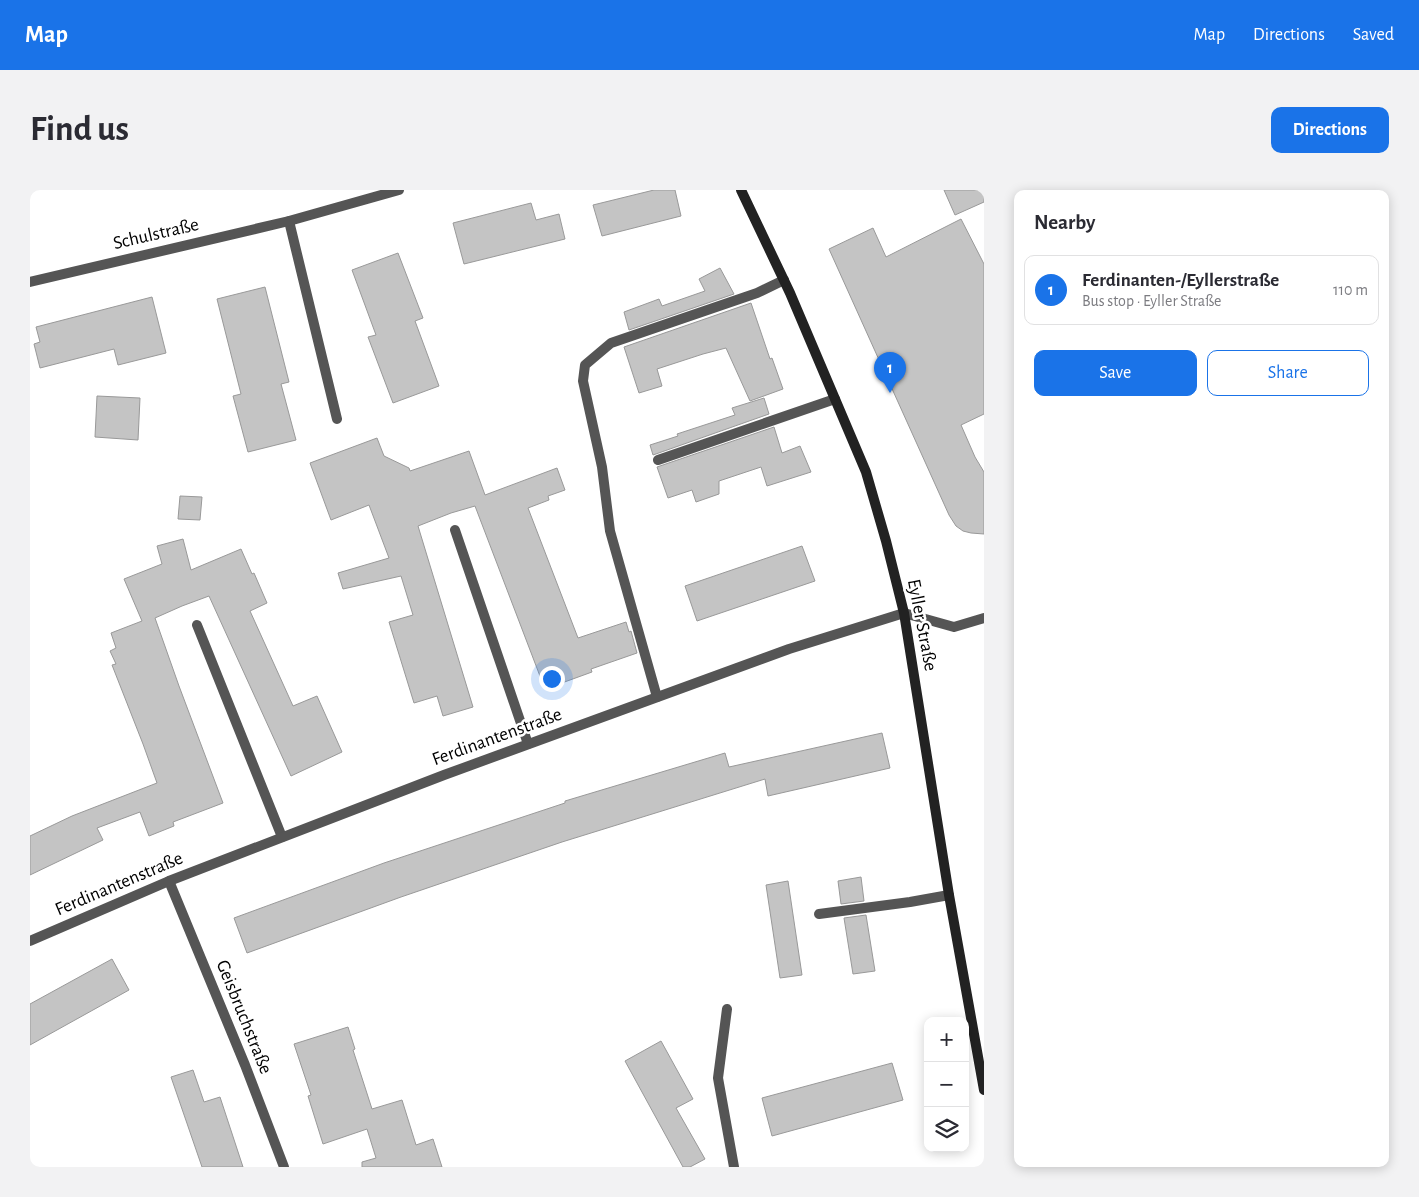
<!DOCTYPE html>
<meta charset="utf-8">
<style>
:root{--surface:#fff;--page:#f2f2f3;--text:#2b2b33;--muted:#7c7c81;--line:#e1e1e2;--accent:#1a73e8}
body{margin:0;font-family:"Alegreya Sans",sans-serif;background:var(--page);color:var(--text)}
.controls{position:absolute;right:15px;bottom:15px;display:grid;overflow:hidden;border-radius:10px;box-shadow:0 2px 12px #0003}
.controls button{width:45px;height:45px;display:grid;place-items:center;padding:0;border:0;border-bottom:1px solid var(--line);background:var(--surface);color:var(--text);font:25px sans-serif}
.you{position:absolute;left:521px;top:488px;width:18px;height:18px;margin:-12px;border:4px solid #fff;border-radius:50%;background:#1a73e8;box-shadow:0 0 0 8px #1a73e833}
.badge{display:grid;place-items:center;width:32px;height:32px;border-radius:50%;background:var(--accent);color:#fff;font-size:16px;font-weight:700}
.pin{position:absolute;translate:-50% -41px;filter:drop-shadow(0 1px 2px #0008)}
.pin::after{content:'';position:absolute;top:26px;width:18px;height:15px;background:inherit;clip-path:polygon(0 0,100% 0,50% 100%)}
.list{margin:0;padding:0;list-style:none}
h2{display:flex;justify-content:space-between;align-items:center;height:65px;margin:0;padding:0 20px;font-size:21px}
h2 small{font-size:16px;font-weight:400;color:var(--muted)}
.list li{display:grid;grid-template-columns:32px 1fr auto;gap:15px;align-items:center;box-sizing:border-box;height:70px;margin:0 10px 10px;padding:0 10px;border:1px solid var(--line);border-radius:10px}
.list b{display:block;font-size:19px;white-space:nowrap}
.list p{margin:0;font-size:16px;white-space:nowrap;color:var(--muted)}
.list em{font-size:16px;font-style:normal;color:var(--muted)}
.actions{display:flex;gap:10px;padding:15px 20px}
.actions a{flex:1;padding:11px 0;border:1px solid var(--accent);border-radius:10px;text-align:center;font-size:18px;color:var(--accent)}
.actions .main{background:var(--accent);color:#fff}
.icon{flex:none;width:28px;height:28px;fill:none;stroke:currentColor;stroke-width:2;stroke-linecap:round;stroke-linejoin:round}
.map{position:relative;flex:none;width:954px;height:977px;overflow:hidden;border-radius:10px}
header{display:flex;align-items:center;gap:30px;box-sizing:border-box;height:70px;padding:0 25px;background:var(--accent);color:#fff}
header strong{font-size:24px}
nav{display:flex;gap:28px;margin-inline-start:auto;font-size:18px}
.intro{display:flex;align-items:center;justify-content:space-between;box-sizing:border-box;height:120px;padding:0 30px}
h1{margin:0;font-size:35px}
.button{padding:12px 22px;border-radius:10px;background:var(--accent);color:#fff;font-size:18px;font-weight:700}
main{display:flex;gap:30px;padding:0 30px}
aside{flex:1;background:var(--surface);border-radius:10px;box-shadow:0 2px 12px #0003}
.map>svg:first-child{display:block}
.building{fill:#c4c4c4;stroke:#999}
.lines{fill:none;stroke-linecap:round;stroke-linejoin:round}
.service{stroke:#555;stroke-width:10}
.minor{stroke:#555;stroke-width:10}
.tertiary{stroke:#555;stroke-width:10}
.secondary{stroke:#222;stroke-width:10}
.labels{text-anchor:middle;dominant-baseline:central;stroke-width:5;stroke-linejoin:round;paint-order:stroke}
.street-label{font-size:19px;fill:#000;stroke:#fff}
</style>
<header>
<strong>Map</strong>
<nav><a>Map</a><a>Directions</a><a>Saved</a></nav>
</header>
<div class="intro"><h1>Find us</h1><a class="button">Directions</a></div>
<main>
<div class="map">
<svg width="954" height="977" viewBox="0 0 954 977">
<rect width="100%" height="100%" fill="#fff"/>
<g class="building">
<polygon points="624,0 645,0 651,26 572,46 563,15"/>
<polygon points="914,0 954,0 954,12 925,25"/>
<polygon points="501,13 506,30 529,24 535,49 434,74 423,33"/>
<polygon points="931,29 954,74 954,224 931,235 945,267 954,282 954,344 941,343 933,341 926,336 919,325 799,59 843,38 856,67"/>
<polygon points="368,63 393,128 385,131 409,196 363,213 338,147 346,145 322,80"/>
<polygon points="690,78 704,104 599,140 594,122 629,109 632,116 675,101 669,89"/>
<polygon points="235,97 259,192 251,194 266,250 218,262 203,206 211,204 187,109"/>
<polygon points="122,107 136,163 88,175 84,159 10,178 4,154 10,152 6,137"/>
<polygon points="721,113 740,169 742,168 753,199 720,211 696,158 673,164 627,179 632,196 609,203 594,157"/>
<polygon points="67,206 110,208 108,250 65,247"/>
<polygon points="734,208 739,224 623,265 620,255 648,246 647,244 705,225 702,218"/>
<polygon points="744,237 752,263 770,256 781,282 737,296 731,277 689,291 689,304 666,312 662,300 638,308 627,277"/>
<polygon points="347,248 354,266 379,278 380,281 439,261 455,305 527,278 535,300 518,306 519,310 498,318 548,448 596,432 599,442 601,441 607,463 561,479 562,482 529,494 527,489 513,494 445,316 421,323 388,336 443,517 413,526 407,506 384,513 359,432 383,425 371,386 313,399 308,383 359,368 339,315 301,330 280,273"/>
<polygon points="150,306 172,307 170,330 148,329"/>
<polygon points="153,349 161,380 211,359 222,384 224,383 237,413 220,421 263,516 287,506 312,562 261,586 179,406 152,416 125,428 149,496 193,613 143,632 144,636 119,646 110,622 67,638 73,650 0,685 0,646 42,626 127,593 113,554 82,475 86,474 80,461 86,458 81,443 112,431 94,389 132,374 127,356"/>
<polygon points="772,356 785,391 667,431 655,396"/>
<polygon points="852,543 860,578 738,606 735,589 532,652 371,707 217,763 204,728 354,673 535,613 535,611 695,563 699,577"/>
<polygon points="831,687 834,711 811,714 808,691"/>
<polygon points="758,691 772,785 750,788 736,695"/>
<polygon points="836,725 845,781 823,784 814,728"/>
<polygon points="82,769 99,800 0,855 0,814"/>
<polygon points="318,837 325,859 323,860 342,919 372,910 386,955 403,949 412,977 332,977 332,972 346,968 337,939 293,954 278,906 281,905 264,854"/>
<polygon points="631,851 663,909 646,918 675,969 660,977 653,977 595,871"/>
<polygon points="862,873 873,910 742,946 732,908"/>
<polygon points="163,880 174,912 190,907 213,977 172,977 141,887"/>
</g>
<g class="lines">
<g class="service">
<polyline points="628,270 805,209"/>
<polyline points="425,340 498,554"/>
<polyline points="167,435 252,647"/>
<polyline points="627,507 580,341 572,277 553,191 555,175 581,153 727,103 754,90"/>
<polyline points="789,724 880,712 919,705"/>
</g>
<g class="minor">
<polyline points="259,31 307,229"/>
<polyline points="0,92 259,31 369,0"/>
<polyline points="874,423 924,437 954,428"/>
<polyline points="139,691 215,875 254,977"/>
<polyline points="697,819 688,888 704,977"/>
</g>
<polyline class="tertiary" points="0,751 139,691 414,585 759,459 874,423"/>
<polyline class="secondary" points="711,0 760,103 836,282 856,351 874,423 919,705 954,900"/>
</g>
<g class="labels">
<g class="street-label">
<text transform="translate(126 44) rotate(-13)">Schulstraße</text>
<text transform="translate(892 435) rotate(79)">Eyller Straße</text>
<text transform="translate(467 547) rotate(-20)">Ferdinantenstraße</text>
<text transform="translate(89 694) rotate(-23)">Ferdinantenstraße</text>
<text transform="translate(214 827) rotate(68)">Geisbruchstraße</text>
</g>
</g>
</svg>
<div class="controls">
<button>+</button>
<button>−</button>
<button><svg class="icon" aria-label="layers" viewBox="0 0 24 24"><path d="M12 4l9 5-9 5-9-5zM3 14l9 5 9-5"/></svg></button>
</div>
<div class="you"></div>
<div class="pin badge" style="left:860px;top:203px">1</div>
</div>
<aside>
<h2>Nearby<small></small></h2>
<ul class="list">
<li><span class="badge">1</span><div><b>Ferdinanten-/Eyllerstraße</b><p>Bus stop · Eyller Straße</p></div><em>110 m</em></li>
</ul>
<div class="actions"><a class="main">Save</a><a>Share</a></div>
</aside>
</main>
